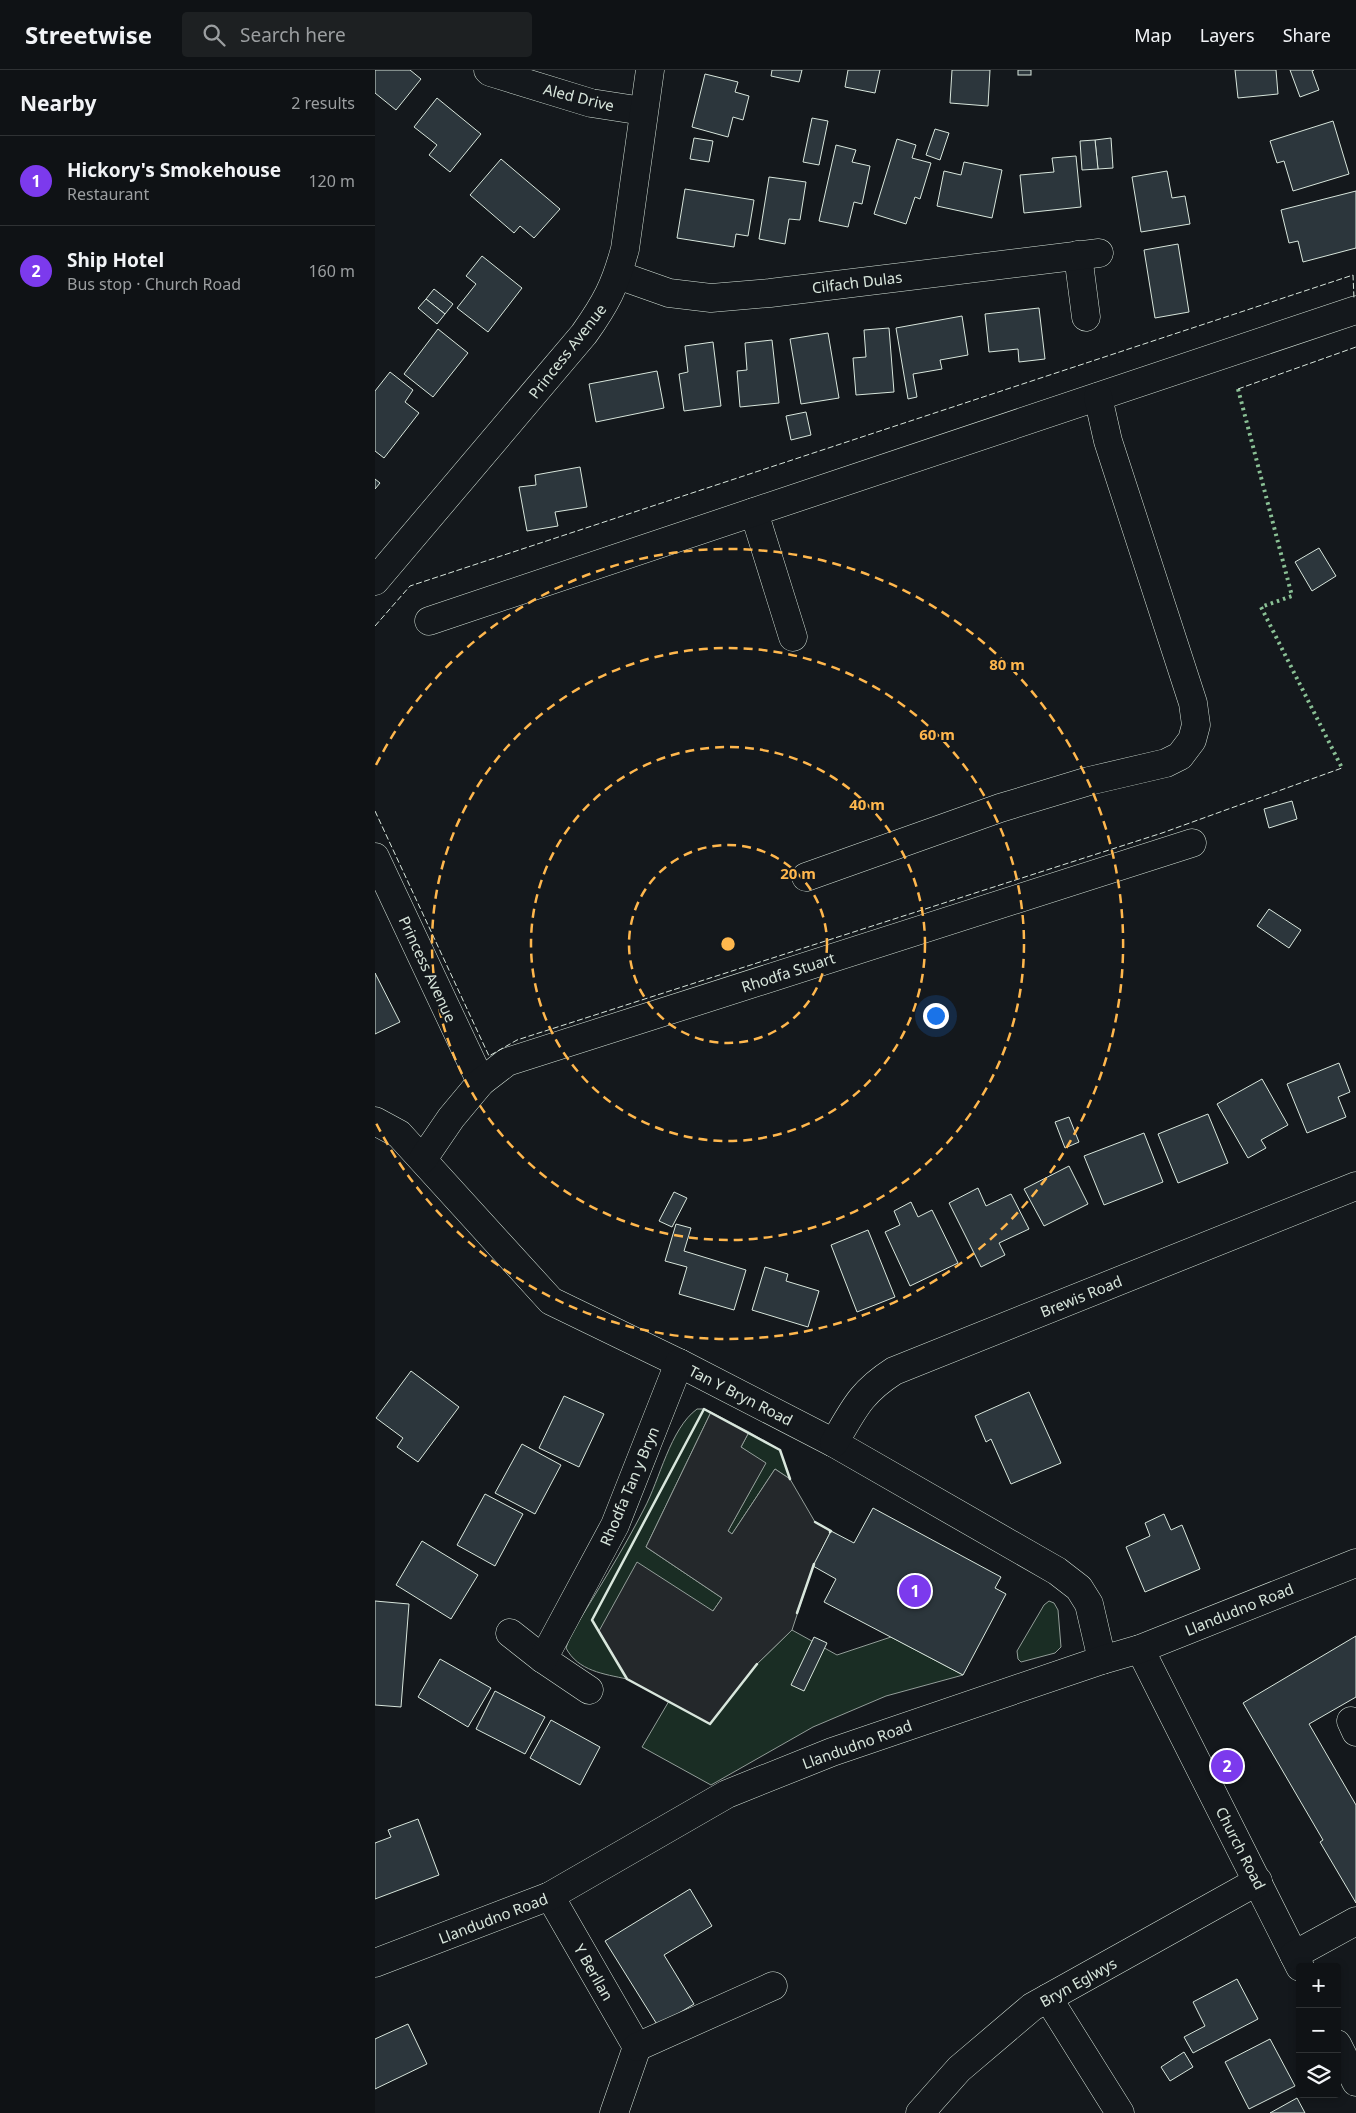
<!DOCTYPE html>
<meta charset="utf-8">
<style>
:root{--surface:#0f1215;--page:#1d2022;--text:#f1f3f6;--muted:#9b9ea0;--line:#2f3234;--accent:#7c3aed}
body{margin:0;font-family:"Noto Sans",sans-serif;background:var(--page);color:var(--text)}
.controls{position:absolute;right:15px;bottom:15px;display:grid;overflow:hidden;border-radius:5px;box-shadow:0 2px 8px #0003}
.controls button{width:45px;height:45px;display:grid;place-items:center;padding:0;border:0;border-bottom:1px solid var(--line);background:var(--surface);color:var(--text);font:25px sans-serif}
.you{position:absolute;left:560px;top:945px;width:18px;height:18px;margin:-12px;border:4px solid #fff;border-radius:50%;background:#1a73e8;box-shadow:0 0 0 8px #1a73e833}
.badge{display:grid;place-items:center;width:32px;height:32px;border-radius:50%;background:var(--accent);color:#fff;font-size:16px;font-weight:700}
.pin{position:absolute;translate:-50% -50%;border:2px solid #fff;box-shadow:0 1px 5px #0006}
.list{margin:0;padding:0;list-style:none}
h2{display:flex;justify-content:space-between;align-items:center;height:65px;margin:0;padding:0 20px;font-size:21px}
h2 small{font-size:16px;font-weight:400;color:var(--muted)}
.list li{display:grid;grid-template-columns:32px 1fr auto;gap:15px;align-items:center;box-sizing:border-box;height:90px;padding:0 20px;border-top:1px solid var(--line)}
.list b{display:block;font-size:19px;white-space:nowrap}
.list p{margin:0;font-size:16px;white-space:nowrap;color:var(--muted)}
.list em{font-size:16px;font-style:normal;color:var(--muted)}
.icon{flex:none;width:28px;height:28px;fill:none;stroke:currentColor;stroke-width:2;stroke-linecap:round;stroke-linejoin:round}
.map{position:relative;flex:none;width:981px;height:2043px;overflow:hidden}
header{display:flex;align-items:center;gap:30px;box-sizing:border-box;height:70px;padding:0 25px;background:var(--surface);border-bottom:1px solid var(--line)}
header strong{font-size:24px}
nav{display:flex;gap:28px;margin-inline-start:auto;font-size:18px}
.search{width:350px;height:45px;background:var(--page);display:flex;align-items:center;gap:12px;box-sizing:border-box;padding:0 18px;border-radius:5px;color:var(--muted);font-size:19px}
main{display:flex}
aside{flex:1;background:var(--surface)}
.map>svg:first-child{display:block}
.green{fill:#1a2d24;stroke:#939e99}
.parking{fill:#24282b;stroke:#939e99}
.building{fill:#2c363c;stroke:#d8e6dc}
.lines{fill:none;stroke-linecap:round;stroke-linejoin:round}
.minor-casing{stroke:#d8e6dc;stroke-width:29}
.major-casing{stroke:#d8e6dc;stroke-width:29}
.minor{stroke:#14181c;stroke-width:28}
.major{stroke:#14181c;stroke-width:28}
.hedge{stroke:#8ac095;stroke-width:4;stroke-dasharray:2.5 4;stroke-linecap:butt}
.fence{stroke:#d8e6dc;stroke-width:1;stroke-dasharray:6 2.5;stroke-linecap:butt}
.wall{stroke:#d8e6dc;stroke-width:2.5}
.ring{fill:none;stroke:#ffb74d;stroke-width:2.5;stroke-dasharray:9 6}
.labels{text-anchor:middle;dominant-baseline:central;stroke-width:4;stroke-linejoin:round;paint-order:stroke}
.street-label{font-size:15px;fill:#d8e6dc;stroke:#14181c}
.centre{fill:#ffb74d;stroke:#14181c;stroke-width:2.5}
.ring-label{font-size:15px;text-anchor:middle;font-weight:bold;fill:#ffb74d;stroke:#14181c;stroke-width:4;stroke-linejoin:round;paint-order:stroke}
</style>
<header>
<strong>Streetwise</strong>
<div class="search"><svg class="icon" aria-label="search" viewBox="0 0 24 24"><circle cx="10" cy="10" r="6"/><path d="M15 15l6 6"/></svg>Search here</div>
<nav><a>Map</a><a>Layers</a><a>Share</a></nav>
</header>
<main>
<aside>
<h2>Nearby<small>2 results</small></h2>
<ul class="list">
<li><span class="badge">1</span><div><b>Hickory's Smokehouse</b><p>Restaurant</p></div><em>120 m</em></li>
<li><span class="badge">2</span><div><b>Ship Hotel</b><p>Bus stop · Church Road</p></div><em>160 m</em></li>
</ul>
</aside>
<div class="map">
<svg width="981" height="2043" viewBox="0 0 981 2043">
<rect width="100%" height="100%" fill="#14181c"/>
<g class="green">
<path d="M322,1339H329L336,1342L271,1477L347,1528L338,1541L224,1561L252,1609C229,1604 203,1601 191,1578L196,1564C221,1523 247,1482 269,1439C285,1409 295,1359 322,1339Z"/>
<polygon points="374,1362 405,1380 415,1409 400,1399 357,1464 353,1461 390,1394 366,1377"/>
<polygon points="674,1531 679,1533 683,1540 686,1577 680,1583 646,1592 643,1589 642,1581 669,1535"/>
<polygon points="417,1560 462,1585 516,1567 588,1605 511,1626 438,1657 336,1715 267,1677 294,1631 382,1594"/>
</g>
<polygon class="parking" points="336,1342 374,1362 366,1377 391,1393 353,1461 357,1464 400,1399 415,1409 440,1452 456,1461 438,1496 417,1560 382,1594 335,1654 252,1609 224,1561 262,1492 338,1541 347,1528 271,1477"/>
<g class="building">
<polygon points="0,0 35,0 46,9 21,40 0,23"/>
<polygon points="397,0 427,0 424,12 396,6"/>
<polygon points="473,0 505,0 500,23 470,17"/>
<polygon points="577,0 615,0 613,36 575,33"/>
<rect x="643" y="0" width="13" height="5"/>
<polygon points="860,0 901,0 903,24 863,28"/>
<polygon points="915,0 939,0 937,1 944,20 925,27"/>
<polygon points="330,4 363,12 360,22 374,26 368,50 358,47 353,67 317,57"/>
<polygon points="62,28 106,64 75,102 54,85 62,75 39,57"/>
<polygon points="437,48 453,51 444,95 428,92"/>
<polygon points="958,51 974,104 918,121 909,91 902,93 895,71"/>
<polygon points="560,59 574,63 565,90 551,85"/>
<polygon points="319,68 338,71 334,92 315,89"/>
<polygon points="736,68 738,98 723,99 720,70"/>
<polygon points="522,69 541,75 537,88 556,93 545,129 540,127 531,154 499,144"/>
<polygon points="720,70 723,99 707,100 705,71"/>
<polygon points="461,75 481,80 477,92 495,96 487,134 479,132 473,157 444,151"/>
<polygon points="701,86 706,137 649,143 645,105 679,102 677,88"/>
<polygon points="126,89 185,139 159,168 145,156 139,163 95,125"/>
<polygon points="589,92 627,100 617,148 562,136 569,101 586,105"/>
<polygon points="792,101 797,128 810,126 815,154 766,162 757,107"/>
<polygon points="394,107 431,112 425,150 414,149 410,174 384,169"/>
<polygon points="310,119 379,130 373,166 361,164 359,177 302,168"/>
<polygon points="981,121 981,178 928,192 923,171 914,173 906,140"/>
<polygon points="803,174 814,242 780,248 769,180"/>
<polygon points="107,186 147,218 113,262 82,238 101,214 91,206"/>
<polygon points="59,219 78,234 70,244 51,229"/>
<polygon points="51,229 70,244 62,254 43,238"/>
<polygon points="664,238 670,289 644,292 643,279 614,282 610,244"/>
<polygon points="587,246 593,285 565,290 567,299 538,304 542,327 533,329 521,258"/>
<polygon points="514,258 519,322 481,325 478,288 491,287 489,260"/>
<polygon points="63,259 93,283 58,327 29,304"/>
<polygon points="453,263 464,328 426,334 415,269"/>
<polygon points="397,270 404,333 365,337 362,301 372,300 370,273"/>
<polygon points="338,272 346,336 309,341 304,304 313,302 310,276"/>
<polygon points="282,301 289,338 221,352 214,314"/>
<polygon points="15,302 38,320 30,332 44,343 9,388 0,381 0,321"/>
<polygon points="431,342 436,365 416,370 411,346"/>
<polygon points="205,397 212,437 180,442 183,456 152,461 144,417 161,415 160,405"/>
<polygon points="0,409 5,413 0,419"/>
<polygon points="944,478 961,506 937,521 920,492"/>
<polygon points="917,731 922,749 894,758 889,739"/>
<polygon points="894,839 926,860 914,878 882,856"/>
<polygon points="0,903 25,952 0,964"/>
<polygon points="964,993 975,1022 963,1027 971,1047 932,1063 912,1014"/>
<polygon points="887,1009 913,1055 886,1070 891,1078 873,1088 842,1034"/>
<polygon points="833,1044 853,1093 803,1113 783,1064"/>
<polygon points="694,1047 704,1072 690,1078 680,1052"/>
<polygon points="769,1063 788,1112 729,1135 709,1086"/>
<polygon points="694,1096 713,1134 669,1156 649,1119"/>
<polygon points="603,1118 611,1136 636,1124 654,1159 624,1173 630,1185 606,1197 574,1133"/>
<polygon points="299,1122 312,1128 297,1157 284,1151"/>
<polygon points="536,1132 543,1147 557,1140 583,1193 535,1216 510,1162 525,1155 519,1141"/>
<polygon points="301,1154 316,1158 309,1181 371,1200 359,1240 304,1224 312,1197 290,1191"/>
<polygon points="493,1160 520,1227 482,1242 456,1175"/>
<polygon points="390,1197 413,1204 411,1211 444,1221 433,1257 377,1240"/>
<polygon points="36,1301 84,1337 43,1392 22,1377 28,1368 1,1348"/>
<polygon points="654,1322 686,1393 636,1414 616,1369 611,1372 600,1346"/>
<polygon points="189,1326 229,1344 204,1397 164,1378"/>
<polygon points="147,1374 186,1395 160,1444 120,1423"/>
<polygon points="110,1424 148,1444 120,1496 82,1475"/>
<polygon points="498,1438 626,1507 620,1518 631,1524 588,1605 449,1532 461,1509 438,1496 456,1461 479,1473"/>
<polygon points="789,1444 796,1460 807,1455 825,1499 770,1522 751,1477 775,1466 770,1453"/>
<polygon points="47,1471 103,1505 76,1549 21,1515"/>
<polygon points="0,1531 34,1534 26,1637 0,1635"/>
<polygon points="981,1566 981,1627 934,1654 981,1735 981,1833 945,1772 948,1770 868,1633"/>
<polygon points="439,1567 452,1573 429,1621 416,1615"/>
<polygon points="65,1589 116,1618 93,1657 43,1627"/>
<polygon points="120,1621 170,1647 150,1684 101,1659"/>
<polygon points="176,1650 225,1677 205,1715 155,1688"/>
<polygon points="43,1749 64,1805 0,1829 0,1773 16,1767 13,1760"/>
<polygon points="315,1819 337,1856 289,1885 319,1934 283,1956 230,1871"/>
<polygon points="862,1909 883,1949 818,1983 809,1967 830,1956 818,1932"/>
<polygon points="33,1954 52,1994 0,2019 0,1969"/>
<polygon points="895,1969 920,2016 874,2039 850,1992"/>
<polygon points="809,1982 818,1997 795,2011 786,1997"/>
<polygon points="922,2028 930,2043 895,2043"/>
</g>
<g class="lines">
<defs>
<g id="minor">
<polyline points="113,0 115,2 216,33 268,41"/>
<polyline points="703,185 711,247"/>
<polyline points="243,205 294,223 336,228 395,223 724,183"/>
<polyline points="379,442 418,567"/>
<path d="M0,511L209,264C231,233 240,216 250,179L275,0"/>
<polyline points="54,551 981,240"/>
<polyline points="0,787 106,1012"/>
<polyline points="431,807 625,738 714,711 791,693 805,686 817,670 821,655 818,633 733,371 723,327"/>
<polyline points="0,1051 24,1064 176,1231 304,1293 459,1373 682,1501 704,1518 714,1534 727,1590"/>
<polyline points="48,1089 76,1048 106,1012 132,992 817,773"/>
<path d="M459,1373C479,1339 485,1323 519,1301L981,1116"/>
<polyline points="135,1563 168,1589 214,1620"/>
<polyline points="765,1579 925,1897"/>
<polyline points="168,1589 240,1455 304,1293"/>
<polyline points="976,1651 981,1662"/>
<polyline points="175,1826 262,1977 239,2043"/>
<polyline points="919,1885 981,1851"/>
<polyline points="673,1928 745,2043"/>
<polyline points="962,1974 981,2012"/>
<polyline points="262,1977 398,1916"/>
<polyline points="545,2043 584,1999 657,1937 883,1811"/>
</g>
<polyline id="major" points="0,1893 175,1826 352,1724 457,1682 727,1590 765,1579 981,1493"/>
</defs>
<use href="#minor" class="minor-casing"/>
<use href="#major" class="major-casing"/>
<use href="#minor" class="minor"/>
<use href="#major" class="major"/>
<polyline class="hedge" points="863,319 917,526 886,537 967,698"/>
<g class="fence">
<polyline points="863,319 981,277"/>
<polyline points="0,556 35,516 978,205 979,229"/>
<polyline points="0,741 114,986 142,970 787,763 967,698"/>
</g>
<g class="wall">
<polyline points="440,1452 456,1461 455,1462"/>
<polyline points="422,1543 439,1494"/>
<polyline points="382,1594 335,1654 252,1609 217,1550 329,1339 405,1380 415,1409"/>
</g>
</g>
<g class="ring">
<circle cx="353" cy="874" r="99"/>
<circle cx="353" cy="874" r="197"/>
<circle cx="353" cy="874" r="296"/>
<path d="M1 695A395 395 0 1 1 1 1053"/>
</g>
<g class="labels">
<g class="street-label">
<text transform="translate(204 27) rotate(14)">Aled Drive</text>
<text transform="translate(482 212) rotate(-7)">Cilfach Dulas</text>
<text transform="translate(192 281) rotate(-52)">Princess Avenue</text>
<text transform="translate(53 899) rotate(65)">Princess Avenue</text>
<text transform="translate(413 902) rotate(-18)">Rhodfa Stuart</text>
<text transform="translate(706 1226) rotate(-22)">Brewis Road</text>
<text transform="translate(366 1325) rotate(27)">Tan Y Bryn Road</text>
<text transform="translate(254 1416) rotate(-67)">Rhodfa Tan y Bryn</text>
<text transform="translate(864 1539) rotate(-22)">Llandudno Road</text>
<text transform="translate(482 1674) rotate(-20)">Llandudno Road</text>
<text transform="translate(866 1778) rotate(63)">Church Road</text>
<text transform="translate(118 1848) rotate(-21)">Llandudno Road</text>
<text transform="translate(219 1902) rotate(60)">Y Berllan</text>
<text transform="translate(703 1912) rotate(-29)">Bryn Eglwys</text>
</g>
</g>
<circle cx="353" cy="874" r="8" class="centre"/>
<g class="ring-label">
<text x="632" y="600">80 m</text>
<text x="562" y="670">60 m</text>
<text x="492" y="740">40 m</text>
<text x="423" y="809">20 m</text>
</g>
</svg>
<div class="controls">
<button>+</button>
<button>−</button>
<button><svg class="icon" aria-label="layers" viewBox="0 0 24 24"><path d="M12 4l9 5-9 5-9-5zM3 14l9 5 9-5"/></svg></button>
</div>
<div class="you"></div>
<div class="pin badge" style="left:540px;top:1521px">1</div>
<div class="pin badge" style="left:852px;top:1696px">2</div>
</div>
</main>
